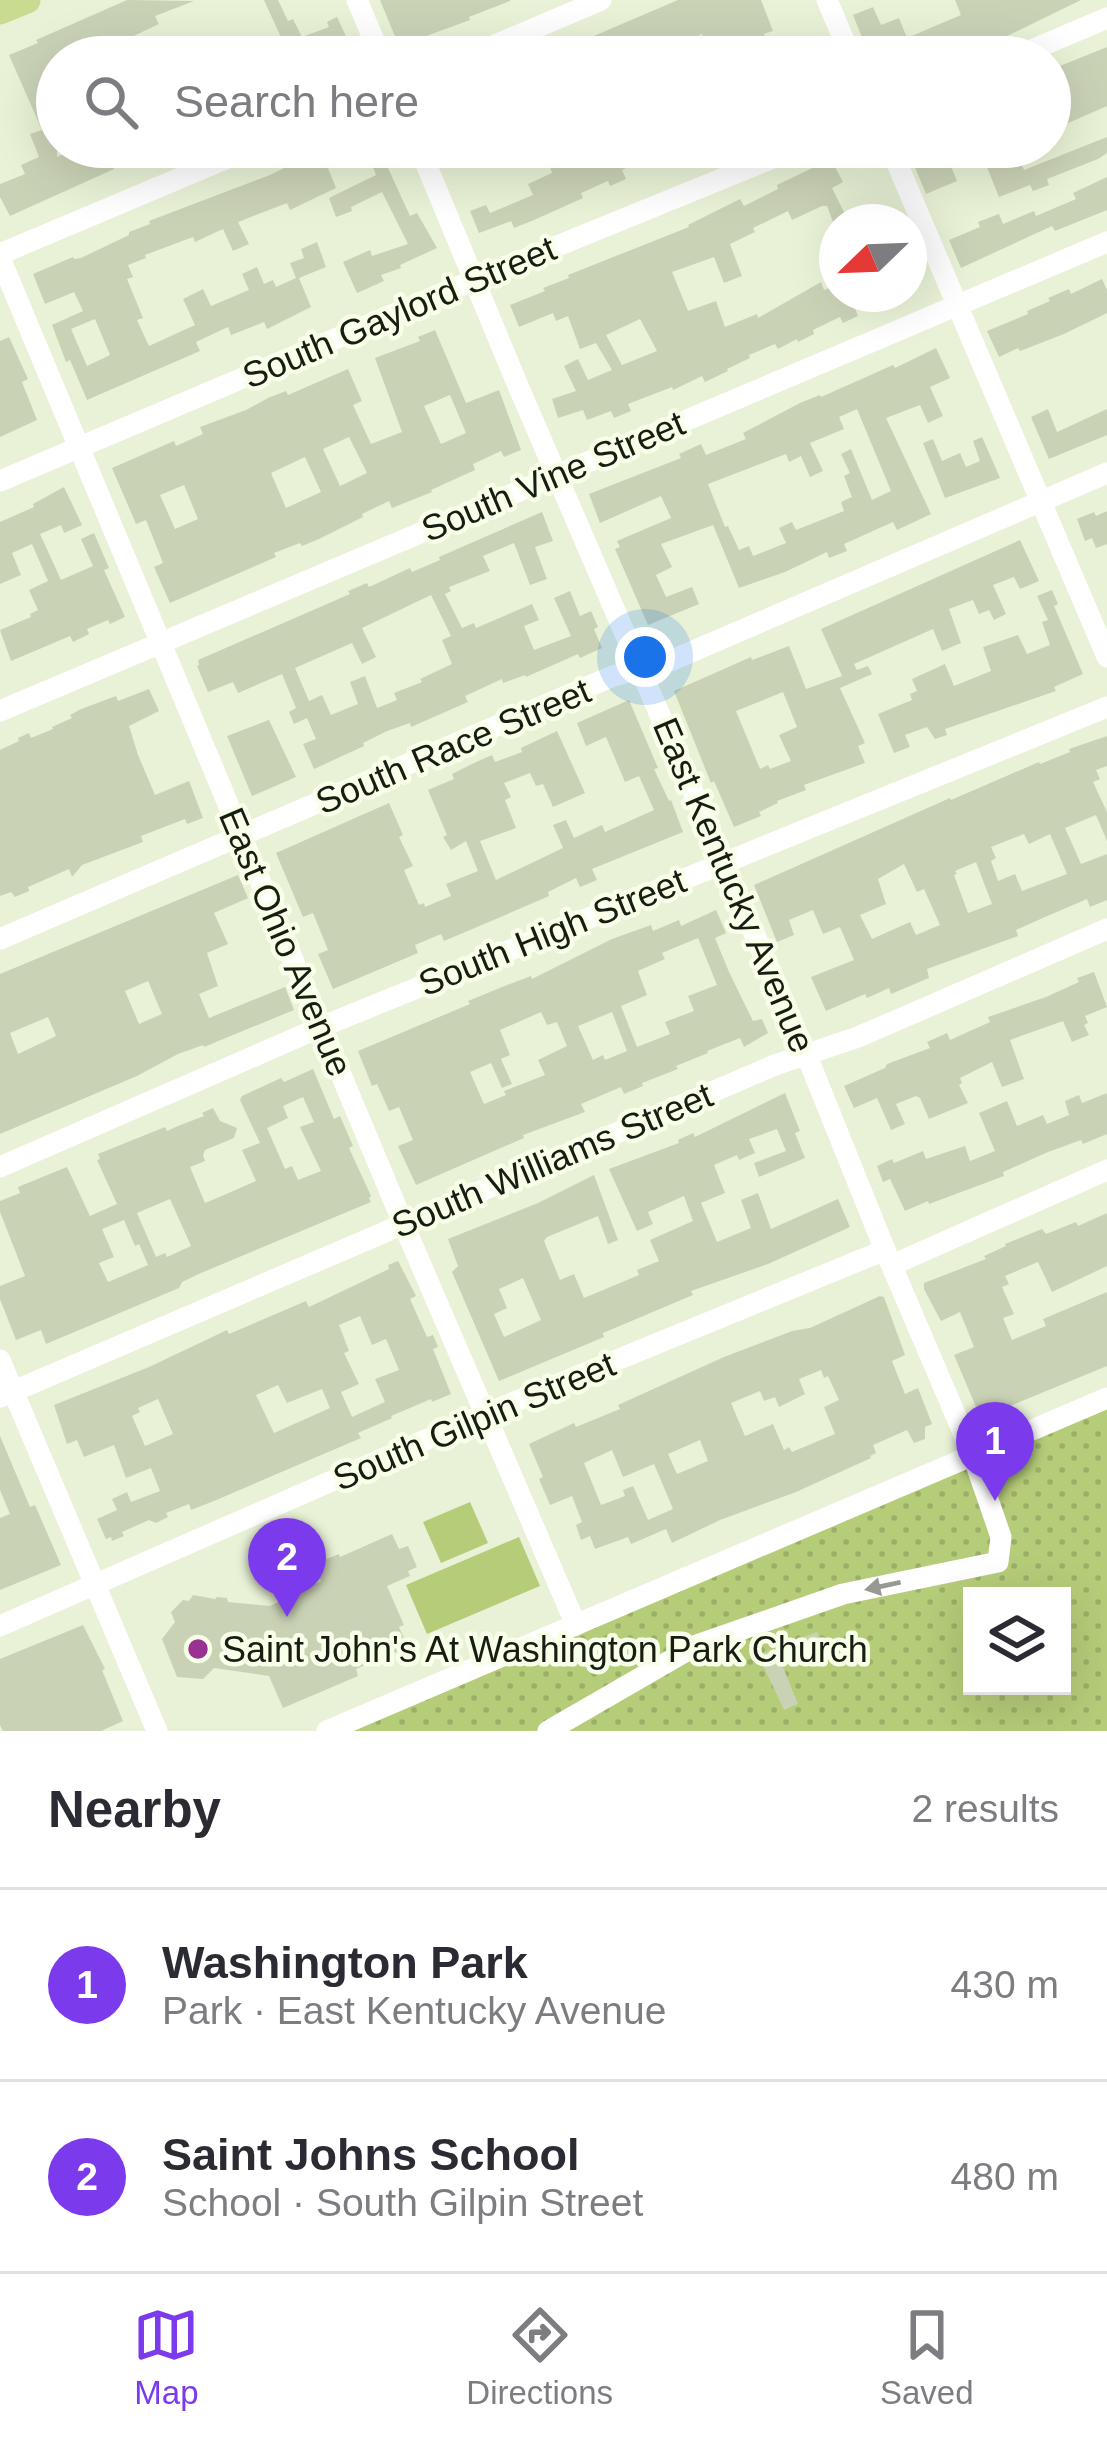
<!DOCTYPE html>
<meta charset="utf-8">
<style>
:root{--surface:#fff;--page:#f7f7f7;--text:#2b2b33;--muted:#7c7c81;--line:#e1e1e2;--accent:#7c3aed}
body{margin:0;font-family:Arial,sans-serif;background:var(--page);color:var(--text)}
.controls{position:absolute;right:36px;bottom:36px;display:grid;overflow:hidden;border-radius:0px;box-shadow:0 12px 48px #0002}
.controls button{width:108px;height:108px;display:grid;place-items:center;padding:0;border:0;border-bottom:3px solid var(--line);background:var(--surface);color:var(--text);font:60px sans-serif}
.compass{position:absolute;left:819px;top:204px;width:108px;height:108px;border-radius:50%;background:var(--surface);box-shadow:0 12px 48px #0002;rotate:247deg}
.you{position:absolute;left:645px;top:657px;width:42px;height:42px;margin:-30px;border:9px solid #fff;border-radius:50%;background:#1a73e8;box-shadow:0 0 0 18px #1a73e833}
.badge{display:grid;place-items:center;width:78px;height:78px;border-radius:50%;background:var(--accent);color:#fff;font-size:39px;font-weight:700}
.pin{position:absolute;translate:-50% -99px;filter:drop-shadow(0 3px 6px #0008)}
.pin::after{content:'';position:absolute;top:63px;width:42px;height:36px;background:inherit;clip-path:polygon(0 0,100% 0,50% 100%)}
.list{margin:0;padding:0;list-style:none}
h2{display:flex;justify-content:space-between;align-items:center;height:156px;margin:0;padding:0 48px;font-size:51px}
h2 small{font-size:39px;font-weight:400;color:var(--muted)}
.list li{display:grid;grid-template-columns:78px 1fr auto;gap:36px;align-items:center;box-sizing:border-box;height:192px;padding:0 48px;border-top:3px solid var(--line)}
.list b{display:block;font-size:45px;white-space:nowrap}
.list p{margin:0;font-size:39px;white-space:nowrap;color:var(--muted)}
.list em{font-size:39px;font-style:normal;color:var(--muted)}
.icon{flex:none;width:66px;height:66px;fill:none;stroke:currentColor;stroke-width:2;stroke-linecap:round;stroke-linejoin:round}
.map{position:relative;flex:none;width:1107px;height:1731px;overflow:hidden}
.search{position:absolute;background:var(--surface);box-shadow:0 12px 48px #0002;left:36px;right:36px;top:36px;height:132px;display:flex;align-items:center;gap:30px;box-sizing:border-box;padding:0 42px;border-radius:66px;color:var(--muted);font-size:45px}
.sheet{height:540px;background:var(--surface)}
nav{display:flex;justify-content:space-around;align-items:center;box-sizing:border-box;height:168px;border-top:3px solid var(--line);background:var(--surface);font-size:33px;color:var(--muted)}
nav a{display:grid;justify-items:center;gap:6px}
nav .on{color:var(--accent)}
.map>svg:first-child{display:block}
.park{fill:url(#park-dots);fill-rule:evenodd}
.pitch{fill:#b5cc79}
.building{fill:#cad2b6;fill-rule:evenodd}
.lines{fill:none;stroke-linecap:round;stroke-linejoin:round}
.minor{stroke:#fff;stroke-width:21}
.major{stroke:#c9da91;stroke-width:27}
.oneway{fill:#989994}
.poi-dot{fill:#9b3193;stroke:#f7ffe8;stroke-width:4.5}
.labels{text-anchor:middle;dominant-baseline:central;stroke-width:9;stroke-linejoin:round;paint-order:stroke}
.street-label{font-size:36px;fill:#191c12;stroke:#f7ffe8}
.poi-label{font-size:36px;fill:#191c12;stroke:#f7ffe8;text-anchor:start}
</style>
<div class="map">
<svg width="1107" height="1731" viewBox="0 0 1107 1731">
<defs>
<pattern id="park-dots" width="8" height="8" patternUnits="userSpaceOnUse" patternTransform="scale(3)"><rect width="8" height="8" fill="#b5cc79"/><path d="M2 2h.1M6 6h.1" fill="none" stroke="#9baf68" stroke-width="1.8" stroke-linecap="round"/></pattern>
</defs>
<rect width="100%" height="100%" fill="#e9f2d6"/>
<path class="park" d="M1107,1405V1731H342ZM972,1596H1062V1686H972Z"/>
<g class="pitch">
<polygon points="470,1502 488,1543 441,1563 423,1522"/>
<polygon points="519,1537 540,1586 427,1634 406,1585"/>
</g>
<g class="building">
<polygon points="127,0 194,1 155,16 159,24 100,52 102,57 57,57 57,157 79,147 144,148 111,161 114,169 10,216 0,197 0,184 25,174 21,165 39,157 30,134 42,130 9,55 38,43 36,40"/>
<polygon points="264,0 278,0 288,21 293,19 302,37 329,27 327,22 337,17 350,45 342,48 344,51 332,57 290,57"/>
<polygon points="380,0 510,0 510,1 469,17 470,20 399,46"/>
<polygon points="678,0 761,0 773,31 764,34 774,57 757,57 751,44 712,57 702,34 674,46 676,51 663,57 581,57 575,44"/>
<polygon points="955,0 1081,0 1001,39 953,57 870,57 853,15 873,7 881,25 899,18 907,38 961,15"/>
<polygon points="1107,47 1107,106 1050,131 1050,70"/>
<polygon points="1107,137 1107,153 1098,159 1047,179 1049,185 1033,191 1030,185 999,197 979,147 1014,147 1024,170"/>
<polygon points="365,147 404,147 383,157 410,216 417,213 437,248 400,265 401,268 381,275 384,281 357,293 343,262 370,250 372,256 408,244 382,192 351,207 352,211 336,217 329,198 376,175"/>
<polygon points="549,147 682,147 682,148 651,160 649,157 622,170 626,179 610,186 608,181 581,193 583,198 534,220 514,228 511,221 479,233 470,211 486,205 490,213 533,195 528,184 552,173 550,167 557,164"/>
<path d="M320,148L336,188L290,210L287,203L238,222L249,244L233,251L223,229L195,242L193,237L145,255L146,258L128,265L133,277L127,279L143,318L137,320L149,346L195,325L183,299L203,289L211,306L249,290L242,274L257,267L264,284L273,280L276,287L296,278L290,263L304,258L301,249L317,242L326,267L299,278L311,307L267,329L264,322L231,335L228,327L196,342L200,351L87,400L70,360L66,362L52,325L83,311L74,292L45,304L33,274L73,257L74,259L81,258L102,248L129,235V232L150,224L149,221L270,175L302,159L301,156ZM95,319L110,355L87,366L71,329Z"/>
<polygon points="945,152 957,181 926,194 914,165"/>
<path d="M831,159L843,182L832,188L847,218L872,209L876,220L870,222H833L827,206H822L792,220L788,211L753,228L755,232L730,244L742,276L724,283L714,257L672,272L688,311L716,301L725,327L757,314L758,318L821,282L824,290L837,285V294H849L858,316L843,323L840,317L813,330L814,334L798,342L797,339L778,349L775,344L749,355L750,358L727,369L728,371L705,382L702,376L673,390L672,387L628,404L631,411L614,418L611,411L587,420L583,410L558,418L552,399L576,391L564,366L578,359L588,380L612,370L596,343L580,349L568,316L556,321L553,313L519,327L510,305L545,291L543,288L569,278L568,275L689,227L688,225L740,199L744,206L778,189L777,185ZM640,319L657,351L622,365L606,335Z"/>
<polygon points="1107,177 1107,210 1055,231 1052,226 961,268 949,240 980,227 978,222 999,214 1003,224 1034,211 1036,216 1076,199 1073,193"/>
<polygon points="1102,279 1107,290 1107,313 1064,334 1020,351 1018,348 999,357 987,331 1028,314 1027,311 1050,301 1048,298 1069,289 1071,294"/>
<path d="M435,330L466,403L499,390L521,450L504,457L501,451L473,464L475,470L431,490L432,492L392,508L389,501L362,514L363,517L319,539L302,546L300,543L274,553L276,557L170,603L154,567L163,563L146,520L136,524L112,468L174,441L176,446L203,434L200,427L246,410L268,398L286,391L288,395L348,369L362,401L353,405L371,444L402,432L375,358L420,341L418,337ZM450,395L466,433L441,444L424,406ZM349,437L367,473L340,486L323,449ZM305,457L321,492L286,508L271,473ZM184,485L198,519L175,529L160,495Z"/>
<polygon points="9,337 28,379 22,382 37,420 0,437 0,341"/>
<path d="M936,348L950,378L930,387L943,416L928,423L920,405L886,418L931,514L897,530L893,522L844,544L847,551L829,558L827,552L785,572L739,588L713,525L661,544L672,567L656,575L666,597L692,587L699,604L648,625L615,549L620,547L617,541L671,518L661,496L600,523L589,494L681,458L679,454L701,444L706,455L746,439L743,433L800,403L820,395L821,397L893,365L895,368ZM857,409L891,491L872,500L851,449L841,454L850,473L844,476L852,497L841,502L844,511L796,530L792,522L779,528L786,543L753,556L749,546L739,550L728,526L725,527L708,484L786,454L789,462L801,456L810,477L823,471L810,443L844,429L839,417Z"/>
<polygon points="1048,409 1057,432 1107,409 1107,435 1049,459 1031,417"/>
<polygon points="982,437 1000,478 945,498 923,443 933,439 942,461 960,453 966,467 980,461 973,441"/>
<polygon points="64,487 82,525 64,533 61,525 40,534 61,580 93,566 81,539 94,533 109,568 104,570 125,617 110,624 108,620 87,629 89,634 73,642 70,636 11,661 0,630 31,617 30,614 38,610 29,590 48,581 32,544 12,553 21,575 0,584 0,522 34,507 33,504"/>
<polygon points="1107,511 1107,544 1096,548 1092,538 1085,541 1077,519 1094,512 1096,516"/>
<path d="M542,512L553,541L535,547L547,579L530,585L514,543L483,556L490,571L449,587L451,591L445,594L462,628L474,623L476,628L532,604L539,620L524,626L534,650L571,636L554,598L570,591L580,616L591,611L598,627L594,629L602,648L580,658L578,654L526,677L525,675L503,683L502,679L465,696L468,702L411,727L410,723L387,731L363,743L364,746L314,769L303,744L316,739L307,718L294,724L289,712L296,708L282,674L238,693L233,682L208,692L197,666L199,665L198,660L350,594L348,591L367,583L369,587L410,568L412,572L440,560L439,557ZM431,595L451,636L442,640L452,664L420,679L422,682L394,693L397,700L377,708L365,676L350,682L358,704L331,715L322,695L309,701L295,668L352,643L362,664L376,657L362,628Z"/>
<path d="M1020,540L1039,581L1020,589L1014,577L993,585L1006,614L994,620L989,610L979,614L973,600L949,609L961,643L942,651L933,629L854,664L857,670L868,666L872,674L840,688L865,743L858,746L865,763L804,785L806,790L777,801L778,803L759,812L761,816L734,827L714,781L711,783L674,691L751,657L752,660L789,646L806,689L842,676L821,629ZM783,692L797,727L779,735L791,761L770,769L768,765L760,769L736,711Z"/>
<polygon points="1052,590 1058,604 1054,606 1083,674 1054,687 1056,691 945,729 947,735 935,739 927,727 905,735 910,747 894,753 878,714 912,700 910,694 917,691 912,679 945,664 954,686 991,671 983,647 1018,635 1027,654 1050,645 1042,622 1048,620 1037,596"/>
<polygon points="149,689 159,711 129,726 138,755 155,795 189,781 203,818 187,824 185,819 141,836 143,842 82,865 72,877 69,869 28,887 29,891 15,897 11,892 0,896 0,750 19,741 18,738 29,733 31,738 53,729 52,727 72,718 70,715 81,709 116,696 118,701"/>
<polygon points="629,700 658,768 654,769 669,801 671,800 683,832 592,869 597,880 580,887 576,878 548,892 549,896 489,922 444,941 441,934 415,945 418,953 333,989 318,954 328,950 313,913 303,917 276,853 389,803 403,835 399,837 413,866 404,870 419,905 424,903 425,907 451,896 446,884 478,871 466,841 451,850 443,837 447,835 428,790 454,779 452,774 474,763 492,755 495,762 522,752 521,748 557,731 585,793 553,807 543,784 536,786 530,773 504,783 511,797 505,800 516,828 480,841 496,880 563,848 553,825 566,820 574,838 602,825 605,832 654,810 639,776 625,782 606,737 586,746 577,723"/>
<polygon points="269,720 296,777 252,796 227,736"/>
<path d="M1107,736V766L1096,770L1100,779L1093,782L1107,812V841L1096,815L1065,828L1081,864L1107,854V900L1090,907L1087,899L1045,917L1016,930L1018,936L927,969L929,978L891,994L889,988L867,998L865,994L826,1011L811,977L854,960L840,927L823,934L813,910L789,920L794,935L777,942L754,885L950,798L951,800L1039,762L1040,764L1070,752L1069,749ZM1024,834L1029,844L1050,834L1067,874L1022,891L1015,874L998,881L991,861L996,858L991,847ZM976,862L992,904L968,913L954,875L957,874L955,871ZM904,864L917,892L924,889L940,925L916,935L910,922L872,939L860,915L886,904L878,879Z"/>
<path d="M238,875L248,898L214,913L228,944L207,953L218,986L199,994L209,1018L285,987L294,1010L204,1047L203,1045L178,1054L137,1076L0,1134V974ZM148,981L162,1014L139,1024L125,991ZM48,1017L56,1036L18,1054L10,1033Z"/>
<path d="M716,910L726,933L715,938L729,972L753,1021L762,1019L768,1033L744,1047L740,1038L707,1051L708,1053L676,1066L678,1069L642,1083L643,1086L624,1094L621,1087L581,1104L585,1112L523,1135L524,1138L416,1185L398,1146L413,1140L399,1107L389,1111L377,1084L372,1086L358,1051L451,1012L470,1004L468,1001L507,985L531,976L532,979L612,939L651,925L653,931L679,920L681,926ZM698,938L717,985L688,996L694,1011L665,1022L670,1034L637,1047L621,1006L647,995L638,971L665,959L662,953ZM541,1012L547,1025L557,1022L567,1046L538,1060L545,1075L504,1091L506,1095L484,1104L470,1072L491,1063L502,1088L512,1084L501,1059L510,1055L500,1030ZM612,1012L627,1051L605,1060L603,1055L593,1060L578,1026Z"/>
<polygon points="1094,972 1107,1007 1085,1016 1088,1023 1084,1025 1089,1035 1072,1042 1063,1021 1010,1040 1024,1079 1002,1087 992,1062 960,1078 962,1083 959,1085 968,1103 929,1119 920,1098 916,1096 896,1104 905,1124 891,1130 877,1098 854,1108 844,1086 885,1068 887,1064 930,1048 927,1042 947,1033 950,1040 990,1022 988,1017 1046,997 1079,982 1077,978"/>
<path d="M313,1069L334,1119L340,1116L353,1146L349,1148L371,1196L369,1198L371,1202L201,1273L182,1282L179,1288L46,1344L41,1330L16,1340L0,1299V1286L25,1276L0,1212V1201L20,1193L18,1187L67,1167L90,1216L117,1204L97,1160L100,1159L98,1154L165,1127L167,1131L178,1126L204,1116L202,1113L213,1108L220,1121L237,1128L234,1138L205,1150L203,1155L205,1161L190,1167L205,1203L224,1195L256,1181L242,1150L260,1143L240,1100L242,1096L281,1078L284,1082ZM303,1097L314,1122L300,1127L321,1171L298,1180L292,1166L285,1169L267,1128L288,1118L283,1106ZM170,1199L191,1246L167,1257L165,1253L156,1257L137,1213ZM124,1220L135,1246L139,1244L148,1265L108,1282L99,1263L114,1257L102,1229Z"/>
<path d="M785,1093L800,1131L795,1133L805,1158L759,1177L754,1163L786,1151L777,1129L749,1139L755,1153L739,1160L737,1155L714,1165L725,1193L701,1203L717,1242L751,1228L741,1200L758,1193L771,1229L838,1199L850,1227L768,1264L691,1291L693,1295L603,1333L604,1337L499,1381L452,1272L458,1266L448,1239L538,1203L594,1175L618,1240L608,1244L598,1216L547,1237L544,1241L560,1280L574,1274L584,1298L639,1275L637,1270L659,1261L650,1240L693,1221L684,1196L648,1212L653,1224L637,1231L609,1169L679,1143L678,1140L693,1133L695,1137ZM523,1278L541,1320L504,1337L494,1314L507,1308L499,1289Z"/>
<polygon points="1107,1093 1107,1134 1083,1144 1081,1140 1048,1152 1003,1172 1004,1176 929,1204 928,1201 905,1211 890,1179 883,1182 877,1166 892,1159 894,1163 923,1151 926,1159 965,1146 970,1161 995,1151 979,1113 1007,1101 1017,1126 1043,1115 1047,1124 1069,1115 1065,1101 1079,1095 1082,1103"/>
<polygon points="1107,1213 1107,1266 1052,1292 1038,1262 1005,1276 1009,1284 1002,1287 1014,1314 1003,1318 1012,1340 1046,1326 1043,1319 1107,1292 1107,1366 1005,1408 994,1421 992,1416 985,1419 976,1407 954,1355 974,1347 960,1312 941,1321 924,1289 924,1283 986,1259 984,1256 1006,1246 1005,1244 1042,1229 1046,1234 1076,1222 1078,1226"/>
<path d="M398,1261L416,1296L410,1299L427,1337L433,1335L438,1347L433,1349L451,1394L432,1402L431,1399L391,1416L392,1418L358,1433L361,1438L214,1501L191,1510L189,1504L166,1513L168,1517L156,1523L149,1520L122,1532L124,1536L112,1541L111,1537L106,1539L97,1519L117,1510L112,1499L127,1492L131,1502L160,1491L151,1468L126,1478L114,1445L84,1457L77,1440L67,1444L54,1405L149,1367L227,1330L229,1334L306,1301L309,1307L389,1269L388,1265ZM360,1316L372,1345L386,1339L399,1370L375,1379L385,1402L352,1417L341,1392L359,1384L344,1353L349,1351L339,1325ZM278,1385L287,1403L322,1389L330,1408L274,1433L256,1395ZM158,1399L173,1434L145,1446L132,1416L140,1412L138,1408Z"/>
<path d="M880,1296L884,1297L905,1355L892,1361L905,1394L918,1388L932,1424L925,1427V1439L914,1443L907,1430L873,1445L876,1453L870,1456L871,1458L796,1492L720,1520L672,1543L666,1529L631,1544L628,1537L595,1549L590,1536L581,1540L576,1525L582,1522L572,1496L550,1505L539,1479L543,1477L529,1444L574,1423L576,1427L620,1409L618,1405L724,1357L792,1331L810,1328ZM821,1370L824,1378L828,1376L839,1400L824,1407L835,1434L792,1452L789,1447L784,1450L773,1424L745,1436L731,1403L760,1391L764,1401L775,1397L779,1407L805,1394L799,1379ZM700,1440L708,1461L677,1474L668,1454ZM612,1450L623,1477L654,1464L673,1509L648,1520L633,1486L623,1490L625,1496L601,1505L584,1463Z"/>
<polygon points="0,1436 30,1507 35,1505 61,1565 0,1590 0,1518 10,1514 0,1490"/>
<polygon points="392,1534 399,1549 408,1546 417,1567 408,1571 410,1576 387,1586 404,1625 399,1627 408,1647 356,1669 358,1676 283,1708 269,1676 214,1668 203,1679 177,1677 162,1639 175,1622 171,1612 183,1600 189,1601 193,1595 215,1599 217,1597 227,1598 228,1602 270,1606 321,1581 314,1564 339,1554 340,1557"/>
<polygon points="83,1625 105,1669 102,1670 123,1721 101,1731 3,1731 0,1725 0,1659"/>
<polygon points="817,1632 823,1648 783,1667 798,1704 784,1710 758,1655"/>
</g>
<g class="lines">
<g class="minor">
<polyline points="357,0 381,57"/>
<polyline points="827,0 851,57"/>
<polyline points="467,57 601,0"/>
<polyline points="1015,57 1107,18"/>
<polyline points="419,147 516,381 807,1056 885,1250 973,1456 1001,1537 998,1562 843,1594 697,1645 548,1731"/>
<polyline points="890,147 1107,657"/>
<polyline points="0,254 254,147"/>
<polyline points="0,258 403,1223 576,1625"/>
<polyline points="0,481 474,280 800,147"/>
<polyline points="0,711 1107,242"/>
<polyline points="0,939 613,676 670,661 1107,473"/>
<polyline points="0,1167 321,1027 1107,707"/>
<polyline points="892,1265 1107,1170"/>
<polyline points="0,1360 157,1731"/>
<polyline points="0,1397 775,1065 858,1037 1107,929"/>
<polyline points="0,1626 485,1414 885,1250"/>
<polyline points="327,1731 1107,1398"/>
</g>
<polyline class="major" points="0,11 27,0"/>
</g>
<defs><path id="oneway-solid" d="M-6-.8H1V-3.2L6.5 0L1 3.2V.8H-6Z" transform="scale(3)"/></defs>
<use class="oneway" href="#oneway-solid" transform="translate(883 1586) rotate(168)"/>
<circle class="poi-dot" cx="198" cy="1649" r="12"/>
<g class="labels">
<g class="street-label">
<text transform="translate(399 312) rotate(-23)">South Gaylord Street</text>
<text transform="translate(553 476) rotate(-23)">South Vine Street</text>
<text transform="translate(453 746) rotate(-23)">South Race Street</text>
<text transform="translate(734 885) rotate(67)">East Kentucky Avenue</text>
<text transform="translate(552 932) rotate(-22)">South High Street</text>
<text transform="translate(286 942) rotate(67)">East Ohio Avenue</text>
<text transform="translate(552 1160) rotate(-23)">South Williams Street</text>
<text transform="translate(474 1421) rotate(-23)">South Gilpin Street</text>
</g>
<g class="poi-label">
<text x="222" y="1649">Saint John's At Washington Park Church</text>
</g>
</g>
</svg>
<div class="controls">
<button><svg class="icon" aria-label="layers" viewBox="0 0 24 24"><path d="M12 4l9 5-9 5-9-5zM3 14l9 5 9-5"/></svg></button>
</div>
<svg class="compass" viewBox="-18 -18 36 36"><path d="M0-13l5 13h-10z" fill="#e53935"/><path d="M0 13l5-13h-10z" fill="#7c7c81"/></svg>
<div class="you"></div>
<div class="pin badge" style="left:995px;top:1501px">1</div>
<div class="pin badge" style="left:287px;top:1617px">2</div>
<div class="search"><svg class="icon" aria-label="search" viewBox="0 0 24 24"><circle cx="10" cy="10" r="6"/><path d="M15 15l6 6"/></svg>Search here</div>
</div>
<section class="sheet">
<h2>Nearby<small>2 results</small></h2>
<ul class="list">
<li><span class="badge">1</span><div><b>Washington Park</b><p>Park · East Kentucky Avenue</p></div><em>430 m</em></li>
<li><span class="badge">2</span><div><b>Saint Johns School</b><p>School · South Gilpin Street</p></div><em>480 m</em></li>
</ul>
</section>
<nav>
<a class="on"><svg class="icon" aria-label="map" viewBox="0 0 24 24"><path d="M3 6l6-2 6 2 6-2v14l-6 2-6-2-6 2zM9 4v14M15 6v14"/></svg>Map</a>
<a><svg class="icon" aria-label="directions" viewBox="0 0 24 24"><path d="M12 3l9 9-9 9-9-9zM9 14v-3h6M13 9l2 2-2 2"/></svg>Directions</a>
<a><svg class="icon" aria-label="saved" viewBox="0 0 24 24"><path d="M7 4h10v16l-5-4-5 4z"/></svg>Saved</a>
</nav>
